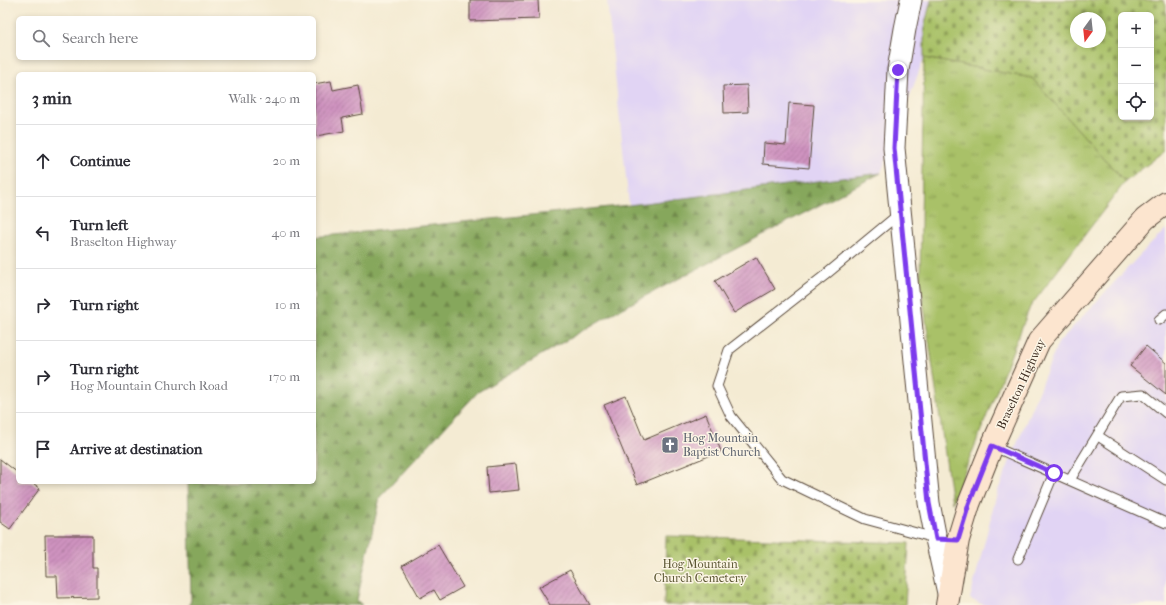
<!DOCTYPE html>
<html lang="en">
<head>
<meta charset="utf-8">
<style>
	body { margin:0; font-family:"IM FELL French Canon",serif; background:#f7f7f7; color:#2b2b33 }
	.controls { position:absolute; right:12px; top:12px; display:grid; overflow:hidden; border-radius:6px; box-shadow:0 2px 6px #0003 }
	.controls button { width:36px; height:36px; display:grid; place-items:center; padding:0; border:0; border-bottom:1px solid #e1e1e2; background:#fff; color:#2b2b33; font:20px sans-serif }
	.compass { position:absolute; left:1070px; top:12px; width:36px; height:36px; border-radius:50%; background:#fff; box-shadow:0 2px 6px #0003; rotate:195deg }
	.stop { position:absolute; width:12px; height:12px; margin:-9px; border:3px solid #7c3aed; border-radius:50%; background:#fff }
	.stop.end { background:#7c3aed; border-color:#fff; box-shadow:0 1px 4px #0008 }
	.list { margin:0; padding:0; list-style:none }
	h2 { display:flex; justify-content:space-between; align-items:center; height:52px; margin:0; padding:0 16px; font-size:17px }
	h2 small { font-size:13px; font-weight:400; color:#7c7c81 }
	.list li { display:grid; grid-template-columns:26px 1fr auto; gap:12px; align-items:center; box-sizing:border-box; height:72px; padding:0 16px; border-top:1px solid #e1e1e2 }
	.list b { display:block; font-size:15px; white-space:nowrap }
	.list p { margin:0; font-size:13px; white-space:nowrap; color:#7c7c81 }
	.list em { font-size:13px; font-style:normal; color:#7c7c81 }
	.icon { flex:none; width:22px; height:22px; fill:none; stroke:currentColor; stroke-width:2; stroke-linecap:round; stroke-linejoin:round }
	.map { position:relative; flex:none; width:1166px; height:605px; overflow:hidden }
	.search { position:absolute; background:#fff; box-shadow:0 2px 6px #0003; left:16px; top:16px; width:300px; height:44px; display:flex; align-items:center; gap:10px; box-sizing:border-box; padding:0 14px; border-radius:6px; color:#7c7c81; font-size:15px }
	.panel { position:absolute; background:#fff; box-shadow:0 2px 6px #0003; left:16px; top:72px; width:300px; height:412px; border-radius:6px }
	.map>svg:first-child { display:block }
	.built { fill:#e1d4f4 }
	.grass { fill:url(#grass-tufts); stroke:#727642 }
	.forest { fill:url(#forest-firs); stroke:#60683d }
	.cemetery { fill:url(#cemetery-stones); stroke:#727642; fill-rule:evenodd }
	.building { fill:url(#building-hatch) }
	.lines { fill:none; stroke-linecap:round; stroke-linejoin:round }
	.service-casing { stroke:#574739; stroke-width:11 }
	.tertiary-casing { stroke:#574739; stroke-width:23 }
	.secondary-casing { stroke:#574739; stroke-width:24 }
	.service { stroke:#fff; stroke-width:9 }
	.tertiary { stroke:#fff; stroke-width:21 }
	.secondary { stroke:#fce5cf; stroke-width:22 }
	.route { stroke:#7c3aed; stroke-width:5 }
	.labels { text-anchor:middle; dominant-baseline:central; stroke-width:3; stroke-linejoin:round; paint-order:stroke }
	.street-label { font-size:12px; fill:#3b2a1e; stroke:#fcf5e5 }
	.worship-label { font-size:12px; fill:#5b616d; stroke:#fcf5e5; text-anchor:start }
	.park-label { font-size:12px; fill:#5c5734; stroke:#fcf5e5 }
</style>
</head>
<body>
<div class="map">
<svg width="1166" height="605" viewBox="0 0 1166 605">
	<defs>
		<pattern id="grass-tufts" width="24" height="20" patternUnits="userSpaceOnUse"><rect width="24" height="20" fill="#a9c167"/><path d="M3 7l-1-3M5 7V3M7 7l1-3M15 17l-1-3M17 17v-4M19 17l1-3" fill="none" stroke="#8b9d54"/></pattern>
		<pattern id="forest-firs" width="22" height="20" patternUnits="userSpaceOnUse"><rect width="22" height="20" fill="#86a75c"/><path d="M5 1l3.5 6h-7zM16 11l3.5 6h-7z" fill="#6f884b"/></pattern>
		<pattern id="cemetery-stones" width="16" height="16" patternUnits="userSpaceOnUse"><rect width="16" height="16" fill="#a9c167"/><path d="M2 7V4a2 2 0 0 1 4 0v3zM10 15v-3a2 2 0 0 1 4 0v3z" fill="#8b9d54"/></pattern>
		<pattern id="building-hatch" width="6" height="6" patternUnits="userSpaceOnUse"><rect width="6" height="6" fill="#cf93c0"/><path d="M-1 1l2-2M0 6l6-6M5 7l2-2" fill="none" stroke="#a9789b"/></pattern>
	</defs>
	<rect width="100%" height="100%" fill="#fcf5e5"/>
	<filter id="ink" filterUnits="userSpaceOnUse"><feTurbulence type="fractalNoise" baseFrequency=".025" numOctaves="2"/><feDisplacementMap in="SourceGraphic" scale="8" xChannelSelector="R" yChannelSelector="G"/><feConvolveMatrix kernelMatrix="1 2 1 2 8 2 1 2 1" color-interpolation-filters="sRGB"/></filter>
	<filter id="wash" filterUnits="userSpaceOnUse"><feTurbulence type="fractalNoise" baseFrequency=".012" numOctaves="4" result="noise"/><feDisplacementMap in="SourceGraphic" scale="16" xChannelSelector="R" yChannelSelector="G"/><feGaussianBlur stdDeviation="0.9" result="paint"/><feColorMatrix in="noise" values="0 0 0 0 0 0 0 0 0 0 0 0 0 0 0 0 0 1.4 0 .05"/><feComposite in="paint" operator="in"/></filter>
	<g filter="url(#wash)">
		<rect width="100%" height="100%" fill="#f4ebd3"/>
		<g class="built">
			<polygon points="607,0 931,0 924,28 924,58 881,173 704,197 629,205"/>
			<polygon points="1166,229 1166,605 984,605 970,599 997,493 1058,343 1137,258"/>
		</g>
		<polygon class="grass" points="924,58 1032,78 1125,182 1030,307 952,503 920,278"/>
		<polygon class="forest" points="881,173 611,314 478,392 380,497 357,600 362,605 189,605 191,600 188,482 314,482 314,237 629,205"/>
		<g class="cemetery">
			<path d="M931,0H1163L1166,5V150L1125,182L1032,78L924,58V28ZM1121,15H1151V117H1121ZM1076,18H1100V42H1076Z"/>
			<polygon points="666,536 909,543 905,605 664,605"/>
		</g>
		<g id="blocks">
			<g class="building">
				<polygon points="470,0 538,0 539,19 470,21"/>
				<polygon points="331,81 333,90 358,85 363,114 342,118 344,131 316,136 314,127 314,84"/>
				<polygon points="747,85 748,112 724,113 723,86"/>
				<polygon points="789,103 814,105 809,168 763,164 764,143 786,145"/>
				<polygon points="756,257 775,289 734,313 715,281"/>
				<polygon points="1146,346 1166,363 1166,395 1130,366"/>
				<polygon points="626,396 644,440 706,414 721,451 637,485 604,405"/>
				<polygon points="0,459 18,473 18,482 31,482 40,488 10,529 0,522"/>
				<polygon points="516,464 519,490 489,493 487,467"/>
				<polygon points="45,535 93,535 93,568 97,568 97,597 58,598 57,576 46,576"/>
				<polygon points="438,545 463,587 440,600 434,590 420,598 402,566"/>
				<polygon points="570,570 590,605 550,605 539,587"/>
			</g>
		</g>
	</g>
	<g filter="url(#ink)">
		<use href="#blocks" fill-opacity="0" stroke="#574739" stroke-width="1"/>
		<g class="lines">
			<g class="service-casing">
				<g id="service">
					<polyline points="899,214 824,276 729,350 717,386 731,416 782,479 865,519 935,538"/>
					<polyline points="1159,320 1166,314"/>
					<polyline points="1098,436 1166,480"/>
					<polyline points="992,446 1166,523"/>
					<polyline points="1070,480 1121,396 1143,394 1166,413"/>
					<polyline points="1018,559 1054,473"/>
				</g>
			</g>
			<g class="tertiary-casing">
				<polyline id="tertiary" points="911,0 905,29 898,70 894,148 929,503 936,539 948,593"/>
			</g>
			<g class="secondary-casing">
				<polyline id="secondary" points="947,605 958,540 969,504 992,446 1039,341 1145,219 1166,203"/>
			</g>
			<use href="#service" class="service"/>
			<use href="#tertiary" class="tertiary"/>
			<use href="#secondary" class="secondary"/>
		</g>
	</g>
	<g class="lines" filter="url(#ink)">
		<polyline class="route" points="898,70 894,148 929,503 936,539 958,540 969,504 992,446 1054,473"/>
	</g>
	<defs>
		<g id="church-square" transform="scale(0.9)"><rect x="-9" y="-9" width="18" height="18" rx="4" fill="#6b7280" stroke="#fcf5e5"/><path d="M-1.2-6h2.4v3.5h3.3v2.4h-3.3V6h-2.4V-.1h-3.3v-2.4h3.3Z" fill="#fff"/></g>
	</defs>
	<g fill-rule="evenodd">
		<use href="#church-square" x="670" y="445"/>
	</g>
	<g class="labels">
		<g class="street-label">
			<text transform="translate(1021 384) rotate(-65)">Braselton Highway</text>
		</g>
		<g class="worship-label">
			<text x="683" y="438">Hog Mountain<tspan x="683" dy="14">Baptist Church</tspan></text>
		</g>
		<g class="park-label">
			<text x="700" y="564">Hog Mountain<tspan x="700" dy="14">Church Cemetery</tspan></text>
		</g>
	</g>
</svg>
<div class="controls">
<button>+</button>
<button>−</button>
<button><svg class="icon" aria-label="locate" viewBox="0 0 24 24"><circle cx="12" cy="12" r="6"/><path d="M12 2v4M12 18v4M2 12h4M18 12h4"/></svg></button>
</div>
<svg class="compass" viewBox="-18 -18 36 36"><path d="M0-13l5 13h-10z" fill="#e53935"/><path d="M0 13l5-13h-10z" fill="#7c7c81"/></svg>
<div class="stop" style="left:1054px;top:473px"></div>
<div class="stop end" style="left:898px;top:70px"></div>
<div class="search"><svg class="icon" aria-label="search" viewBox="0 0 24 24"><circle cx="10" cy="10" r="6"/><path d="M15 15l6 6"/></svg>Search here</div>
<section class="panel">
<h2>3 min<small>Walk · 240 m</small></h2>
<ul class="list">
<li><svg class="icon" aria-label="ahead" viewBox="0 0 24 24"><path d="M12 20V5M6 11l6-6 6 6"/></svg><div><b>Continue</b></div><em>20 m</em></li>
<li><svg class="icon" aria-label="left" viewBox="0 0 24 24"><path d="M17 20v-9H6M10 6l-5 5 5 5"/></svg><div><b>Turn left</b><p>Braselton Highway</p></div><em>40 m</em></li>
<li><svg class="icon" aria-label="right" viewBox="0 0 24 24"><path d="M7 20v-9h11M14 6l5 5-5 5"/></svg><div><b>Turn right</b></div><em>10 m</em></li>
<li><svg class="icon" aria-label="right" viewBox="0 0 24 24"><path d="M7 20v-9h11M14 6l5 5-5 5"/></svg><div><b>Turn right</b><p>Hog Mountain Church Road</p></div><em>170 m</em></li>
<li><svg class="icon" aria-label="arrive" viewBox="0 0 24 24"><path d="M6 21V4h12l-3 4 3 4H6"/></svg><div><b>Arrive at destination</b></div></li>
</ul>
</section>
</div>
</body>
</html>
